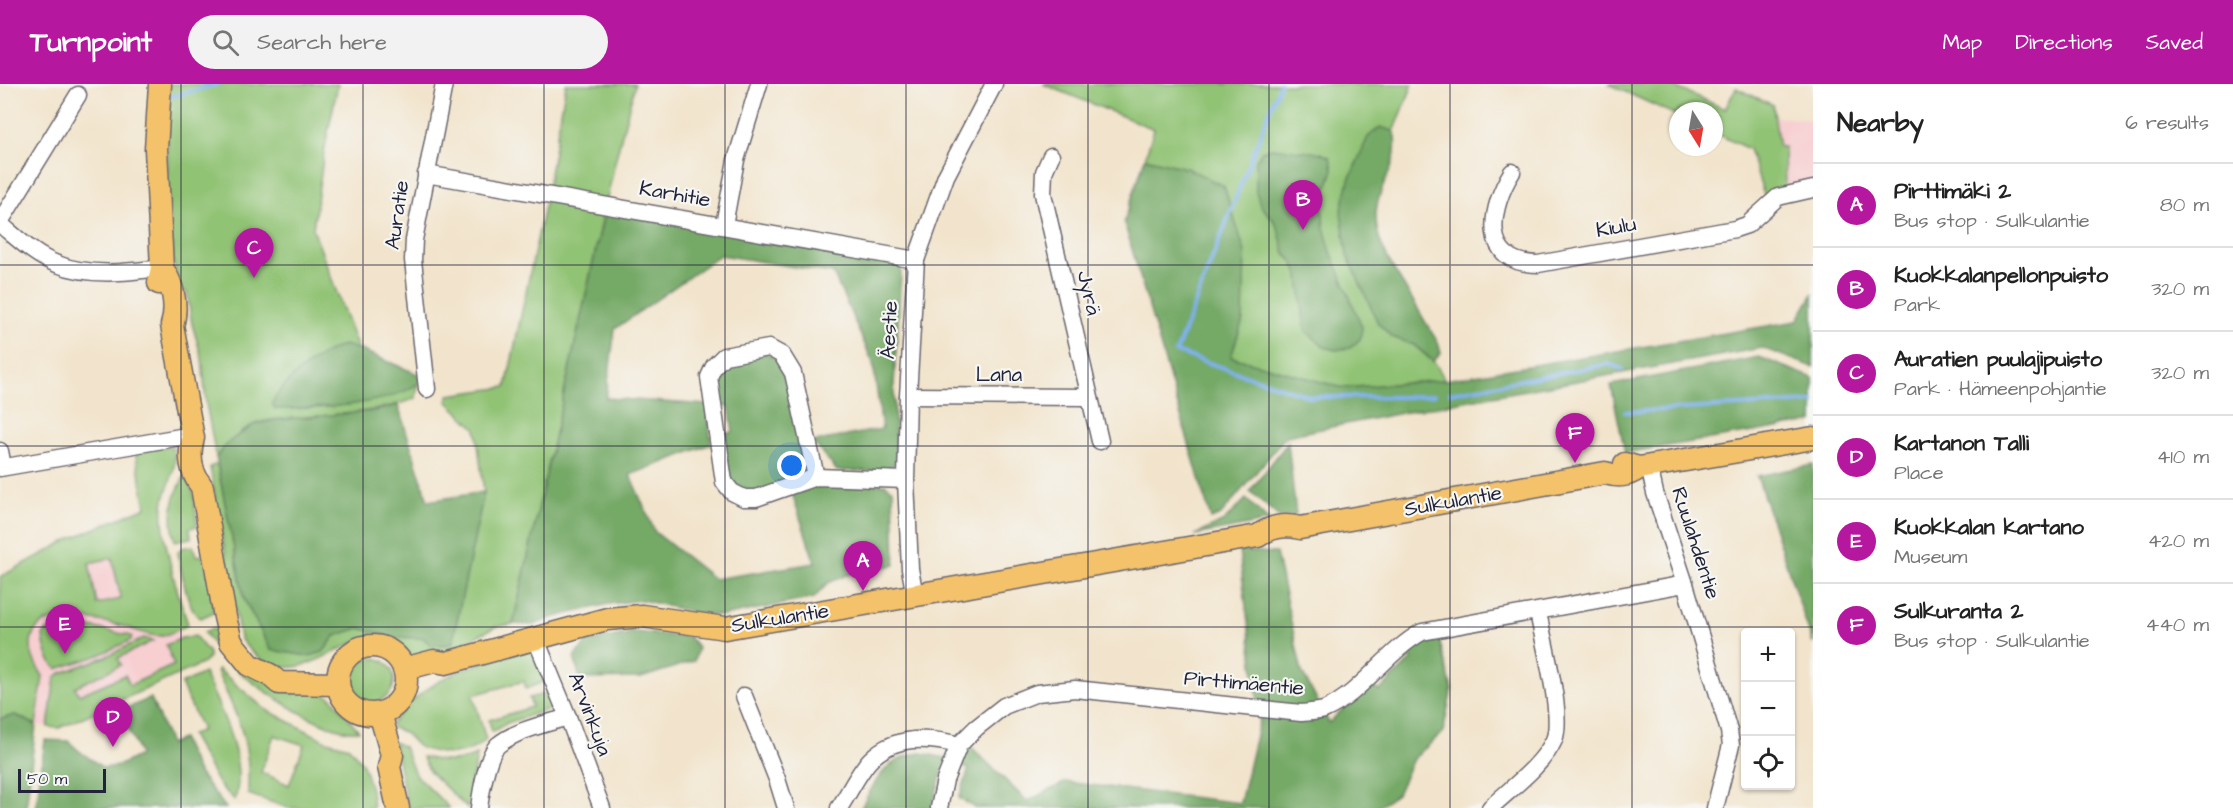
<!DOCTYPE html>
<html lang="en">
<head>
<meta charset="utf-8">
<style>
	body { margin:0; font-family:"Architects Daughter",sans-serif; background:#f2f2f2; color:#222 }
	.controls { position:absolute; right:18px; bottom:18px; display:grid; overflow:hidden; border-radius:6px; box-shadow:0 2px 4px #0004 }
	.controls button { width:54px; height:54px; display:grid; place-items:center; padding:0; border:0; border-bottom:2px solid #e0e0e0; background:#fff; color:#222; font:30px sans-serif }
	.compass { position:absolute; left:1669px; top:18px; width:54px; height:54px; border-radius:50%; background:#fff; box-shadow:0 2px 4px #0004; rotate:169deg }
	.scale { position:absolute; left:18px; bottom:15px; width:88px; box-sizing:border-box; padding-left:6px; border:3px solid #22223b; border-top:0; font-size:16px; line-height:21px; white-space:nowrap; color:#22223b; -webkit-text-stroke:4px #f6f6f2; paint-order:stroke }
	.you { position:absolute; left:792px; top:382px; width:21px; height:21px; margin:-15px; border:4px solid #fff; border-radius:50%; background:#1a73e8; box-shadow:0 0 0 9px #1a73e833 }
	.badge { display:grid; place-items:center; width:39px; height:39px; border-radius:50%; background:#b5179e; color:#fff; font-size:20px; font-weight:700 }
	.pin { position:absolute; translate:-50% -50px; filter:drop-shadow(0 2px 3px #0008) }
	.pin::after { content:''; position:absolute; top:32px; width:21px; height:18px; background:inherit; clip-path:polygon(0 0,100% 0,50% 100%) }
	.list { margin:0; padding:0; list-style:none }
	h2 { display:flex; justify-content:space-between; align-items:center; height:78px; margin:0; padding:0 24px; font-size:26px }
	h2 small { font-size:20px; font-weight:400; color:#767676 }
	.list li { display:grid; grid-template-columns:39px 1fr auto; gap:18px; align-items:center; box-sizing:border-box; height:84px; padding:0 24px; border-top:2px solid #e0e0e0 }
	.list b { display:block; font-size:22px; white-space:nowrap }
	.list p { margin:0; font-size:20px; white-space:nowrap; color:#767676 }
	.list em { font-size:20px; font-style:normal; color:#767676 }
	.icon { flex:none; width:33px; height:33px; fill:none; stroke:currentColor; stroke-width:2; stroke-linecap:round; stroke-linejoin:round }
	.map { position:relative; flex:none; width:1813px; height:724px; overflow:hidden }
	header { display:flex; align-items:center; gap:36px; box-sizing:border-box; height:84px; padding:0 30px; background:#b5179e; color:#fff }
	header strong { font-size:28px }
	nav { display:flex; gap:33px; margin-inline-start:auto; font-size:21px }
	.search { width:420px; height:54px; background:#f2f2f2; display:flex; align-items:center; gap:15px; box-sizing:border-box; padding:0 21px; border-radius:33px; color:#767676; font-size:22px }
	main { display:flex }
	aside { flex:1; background:#fff }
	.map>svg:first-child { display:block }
	.built { fill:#f7cfd1 }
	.green { fill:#91c374; stroke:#5a7258; stroke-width:1.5; fill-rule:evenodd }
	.forest { fill:#74a966; stroke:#4b6650; stroke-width:1.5 }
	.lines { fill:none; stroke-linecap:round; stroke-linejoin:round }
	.stream { stroke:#80b2ec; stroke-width:4 }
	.minor-casing { stroke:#6b666e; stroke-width:19 }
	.major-casing { stroke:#6b666e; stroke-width:25 }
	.minor { stroke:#fff; stroke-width:16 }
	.major { stroke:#f4c26a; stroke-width:22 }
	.grid { fill:none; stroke:#22223b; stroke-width:1.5; stroke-opacity:0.55 }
	.labels { text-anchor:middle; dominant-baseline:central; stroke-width:4.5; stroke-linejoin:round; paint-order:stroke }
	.street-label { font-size:21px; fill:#22223b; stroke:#f6f6f2 }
</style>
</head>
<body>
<header>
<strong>Turnpoint</strong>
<div class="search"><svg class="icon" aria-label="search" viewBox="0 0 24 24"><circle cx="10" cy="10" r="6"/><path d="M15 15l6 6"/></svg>Search here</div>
<nav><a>Map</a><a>Directions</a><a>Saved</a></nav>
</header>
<main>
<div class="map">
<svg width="1813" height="724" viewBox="0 0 1813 724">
	<rect width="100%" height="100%" fill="#f6f6f2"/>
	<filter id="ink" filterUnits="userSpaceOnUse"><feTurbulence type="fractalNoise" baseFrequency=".0167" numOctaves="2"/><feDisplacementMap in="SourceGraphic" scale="12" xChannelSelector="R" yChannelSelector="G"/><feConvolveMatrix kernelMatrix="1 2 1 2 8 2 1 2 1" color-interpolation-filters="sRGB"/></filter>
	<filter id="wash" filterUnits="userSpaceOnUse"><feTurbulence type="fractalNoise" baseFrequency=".008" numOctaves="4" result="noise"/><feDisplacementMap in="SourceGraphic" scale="24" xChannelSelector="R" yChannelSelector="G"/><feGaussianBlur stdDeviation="1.35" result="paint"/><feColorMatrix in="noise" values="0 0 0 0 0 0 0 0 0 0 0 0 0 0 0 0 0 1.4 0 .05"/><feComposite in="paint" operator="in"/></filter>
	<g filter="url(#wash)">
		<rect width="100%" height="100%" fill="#f2e4cc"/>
		<g class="built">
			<polygon points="1775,33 1813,36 1813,99 1785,104 1784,63 1779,64"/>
			<polygon points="108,438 116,439 133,445 195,583 59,644 36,641 12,630 0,493 70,455"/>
		</g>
		<g class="green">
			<path d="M169,0H338L324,68L313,145L358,265L420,291C421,299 416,305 416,314C381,328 343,330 306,333C290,335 270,334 255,340C239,347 227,361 216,373L206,319L202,274L192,240L187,208H179C165,140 167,69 169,0Z"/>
			<path d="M566,0H635L616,74L513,540L495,543L477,552L460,565L420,575L409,572L400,565L365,553C319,573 279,610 240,554L210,383L217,380L244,515L271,566L309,572L323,568L335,552L359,544L392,553L424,554L452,560L484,408L476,345L447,317L449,311L506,303L545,118Z"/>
			<polygon points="1043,0 1413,0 1364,124 1414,261 1436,280 1445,296 1343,304 1230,273 1243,235 1189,85 1145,74 1154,45"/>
			<polygon points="1608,0 1668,0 1725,25 1736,4 1773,21 1779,63 1784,63 1785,104 1764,111 1749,65 1714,49 1714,27 1678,27 1678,32"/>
			<path d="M163,362L172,363C181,383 165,402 163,422C160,450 178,512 188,540C182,545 166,552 158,552C146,551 133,545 122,542C99,536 41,523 32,553C28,567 35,580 43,592L36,641L15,631L0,635V493L70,455L146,423L135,367ZM112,474L121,515L97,520L89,479Z"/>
			<path d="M186,389L194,412L197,442L190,444L191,454L175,457C169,429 172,414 186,389Z"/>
			<path d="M193,462L196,472L202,471L211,499L214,528L201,534C187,528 181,484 178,468L182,464Z"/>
			<path d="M66,542L95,544L132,552L131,556L97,572L57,585C48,578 44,563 43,552L45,548Z"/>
			<polygon points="213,544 217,545 222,562 217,566 204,548"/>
			<polygon points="195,552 209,569 209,573 204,579 59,644 48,643 55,594 59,590 105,573 144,554 153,557 118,574 121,581 75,603 79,611 125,591 130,601 174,581 166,561 182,554"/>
			<path d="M530,566L535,569L545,594L543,598L526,605L524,597L473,611L486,656C470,670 452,673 432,667C428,666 422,665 419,663C407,653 409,648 392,644V639C431,590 473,580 530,566Z"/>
			<circle cx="372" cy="596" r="22"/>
			<path d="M233,577L319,607L332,614L359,647C326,651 252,602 228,578Z"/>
			<path d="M218,585L265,625L324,656L349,663L363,680L371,706L373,724H288L248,710C248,697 249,684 247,672C244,642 228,614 217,587ZM274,651L304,661L289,701L261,688Z"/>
			<path d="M204,589C221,626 247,675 235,716L219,701L191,651L202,646L181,600Z"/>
			<polygon points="548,609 554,612 555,623 507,639 492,648 489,636 532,623 529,614"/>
			<polygon points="394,658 404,663 415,690 449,724 408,724"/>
			<path d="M477,671L467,724L430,688L422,673C444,678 456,680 477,671Z"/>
		</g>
		<g class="forest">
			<path d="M1380,43L1394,47C1401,80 1382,94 1377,122C1371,153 1392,182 1407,207C1418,224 1427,242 1438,258L1441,269L1433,277L1414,261L1392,253L1378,239L1347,171L1341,129L1349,96L1368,53Z"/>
			<polygon points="1271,64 1321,69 1330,73 1333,85 1322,120 1324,144 1331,168 1362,243 1360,255 1350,264 1335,266 1324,263 1305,246 1299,193 1293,178 1285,170 1278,144 1272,134 1260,121 1256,107 1256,76 1262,67"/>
			<polygon points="1145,74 1189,85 1224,102 1245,168 1243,235 1231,273 1343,304 1445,296 1797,237 1813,210 1813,283 1762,264 1437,322 1286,352 1221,431 1211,435 1124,138"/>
			<polygon points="606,120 902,175 894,300 896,379 883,387 837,387 813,358 882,345 873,279 833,189 720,171 615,245 606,314 708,321 711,360 630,391 655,448 714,495 815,479 791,406 805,401 885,400 893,406 895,481 847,491 828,499 814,514 723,532 701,530 642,516 609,520 551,534 534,541 513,540"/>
			<path d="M344,261L358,265L420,291V298C391,322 313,325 275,325L272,319C285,295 318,269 344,261Z"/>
			<path d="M765,269L778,275L788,292L806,385C791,398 763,408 744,409L730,395L721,350L733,348L729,322L718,323L717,286L725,278Z"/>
			<polygon points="1759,273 1813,294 1813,338 1625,369 1611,301"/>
			<polygon points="398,321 428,417 484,408 452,560 431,562 424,554 392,553 359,544 335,552 323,568 309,572 271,566 244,515 216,373 230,357 255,340 275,336 374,327"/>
			<polygon points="1288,358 1296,431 1280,434 1250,407"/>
			<polygon points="1813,381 1813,560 1757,392"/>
			<polygon points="1246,415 1269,437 1195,451 1224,437"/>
			<polygon points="1239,467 1276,469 1302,588 1329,639 1368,598 1379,607 1412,575 1403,566 1414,559 1438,551 1452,605 1443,648 1413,675 1397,710 1377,724 975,724 959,714 969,685 954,679 966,658 1027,717 1066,698 1240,719 1260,634"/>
			<polygon points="636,548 689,553 698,564 694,577 641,594 580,595 574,573 587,558"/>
			<path d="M151,614L170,660L182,655L198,688L226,724H36L45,656L69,657C78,669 91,674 103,684L118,682L140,671L120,627Z"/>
			<polygon points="15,631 36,641 26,724 0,724 0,635"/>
			<path d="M921,669L946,674L932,724H861C876,695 886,674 921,669Z"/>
		</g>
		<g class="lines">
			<g class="stream">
				<polyline points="1280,0 1176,268 1311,313 1407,313 1434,311"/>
				<polyline points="166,14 219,0"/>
				<polyline points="1450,309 1609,280 1622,285"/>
				<polyline points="1625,328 1813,318"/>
			</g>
		</g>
	</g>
	<g filter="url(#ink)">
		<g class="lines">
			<g class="minor-casing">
				<g id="minor">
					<polyline points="1051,72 1044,88 1043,110 1100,357"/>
					<path d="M1512,88C1490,123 1479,180 1538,180L1735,145L1747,141L1778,113L1813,105"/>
					<polyline points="426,90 916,176"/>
					<polyline points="0,138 78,11"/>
					<path d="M0,140C17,154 35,172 57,180C89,193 129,188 162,184"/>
					<polyline points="724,141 736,76 759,0"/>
					<polyline points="427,305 413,176 414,156 444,0"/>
					<polyline points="908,312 1089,313"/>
					<polyline points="0,367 3,383"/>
					<polyline points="1649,382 1655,409 1685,500 1729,647 1731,661 1715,724"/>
					<polyline points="0,384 192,351"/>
					<polyline points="816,393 793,289 782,271 769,264 724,272 714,282 709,293 724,398 732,408 744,414 756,414 816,393 906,396"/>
					<polyline points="915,512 910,485 906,396 908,312 916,176 946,92 994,0"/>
					<polyline points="535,553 568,633 602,724"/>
					<polyline points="744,612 777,695 786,724"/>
					<path d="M479,724C481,709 487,671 498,661C516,646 546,640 568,633"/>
					<path d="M839,724C849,709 858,689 870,676C894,651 928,653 959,661"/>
					<path d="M939,724L945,696L959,661L976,644L1004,622L1037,609L1075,605L1301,629C1308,628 1317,628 1324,626C1361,610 1386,568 1422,548L1685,500"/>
					<path d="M1490,724C1510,705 1543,681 1554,656C1564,632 1543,557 1538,528"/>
				</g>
			</g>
			<g class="major-casing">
				<g id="major">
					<path d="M162,184C173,200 178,223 172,241L193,354C188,371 191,389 202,403L225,533L231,558L250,581L270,591L279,599L338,600"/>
					<polyline points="159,199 162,184 156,65 160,0"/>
					<polyline points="1625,380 1639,384 1813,354"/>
					<circle cx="372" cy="596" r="34"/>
					<path d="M404,585L434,577L446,579L607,535L642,532L725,544L1258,452C1271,442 1285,440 1300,444L1605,389C1619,393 1627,392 1639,384"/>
					<polyline points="380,629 392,671 389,683 398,724"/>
				</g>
			</g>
			<use href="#minor" class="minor"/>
			<use href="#major" class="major"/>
		</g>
	</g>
	<path class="grid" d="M181,0V724M363,0V724M544,0V724M725,0V724M906,0V724M1088,0V724M1269,0V724M1450,0V724M1632,0V724M0,181H1813M0,362H1813M0,543H1813"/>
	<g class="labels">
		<g class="street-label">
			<text transform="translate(675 110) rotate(10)">Karhitie</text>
			<text transform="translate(397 131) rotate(-82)">Auratie</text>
			<text transform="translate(1616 143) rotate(-10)">Kiulu</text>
			<text transform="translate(1089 209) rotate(77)">Jyrä</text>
			<text transform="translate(889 246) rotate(-87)">Äestie</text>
			<text x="999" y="290">Lana</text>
			<text transform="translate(1453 417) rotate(-10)">Sulkulantie</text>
			<text transform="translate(1696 459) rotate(72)">Ruulahdentie</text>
			<text transform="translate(780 534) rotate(-9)">Sulkulantie</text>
			<text transform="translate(1244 599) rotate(5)">Pirttimäentie</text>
			<text transform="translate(590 630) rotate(69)">Arvinkuja</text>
		</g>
	</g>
</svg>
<div class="controls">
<button>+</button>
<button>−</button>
<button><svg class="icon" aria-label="locate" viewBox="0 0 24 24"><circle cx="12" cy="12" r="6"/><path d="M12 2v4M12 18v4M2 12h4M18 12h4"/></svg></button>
</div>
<svg class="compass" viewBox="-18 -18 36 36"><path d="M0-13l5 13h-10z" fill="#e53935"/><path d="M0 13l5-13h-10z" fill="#767676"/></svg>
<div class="scale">50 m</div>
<div class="you"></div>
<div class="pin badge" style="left:863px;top:507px">A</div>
<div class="pin badge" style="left:1303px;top:146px">B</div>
<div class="pin badge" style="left:254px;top:194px">C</div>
<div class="pin badge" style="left:113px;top:663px">D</div>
<div class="pin badge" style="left:65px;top:570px">E</div>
<div class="pin badge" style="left:1575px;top:379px">F</div>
</div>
<aside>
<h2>Nearby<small>6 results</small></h2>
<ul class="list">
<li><span class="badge">A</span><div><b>Pirttimäki 2</b><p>Bus stop · Sulkulantie</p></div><em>80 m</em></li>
<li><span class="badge">B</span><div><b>Kuokkalanpellonpuisto</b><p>Park</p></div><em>320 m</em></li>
<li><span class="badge">C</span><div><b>Auratien puulajipuisto</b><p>Park · Hämeenpohjantie</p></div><em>320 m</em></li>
<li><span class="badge">D</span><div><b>Kartanon Talli</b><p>Place</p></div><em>410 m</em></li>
<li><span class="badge">E</span><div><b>Kuokkalan kartano</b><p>Museum</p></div><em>420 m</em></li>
<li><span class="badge">F</span><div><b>Sulkuranta 2</b><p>Bus stop · Sulkulantie</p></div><em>440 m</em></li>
</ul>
</aside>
</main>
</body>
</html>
